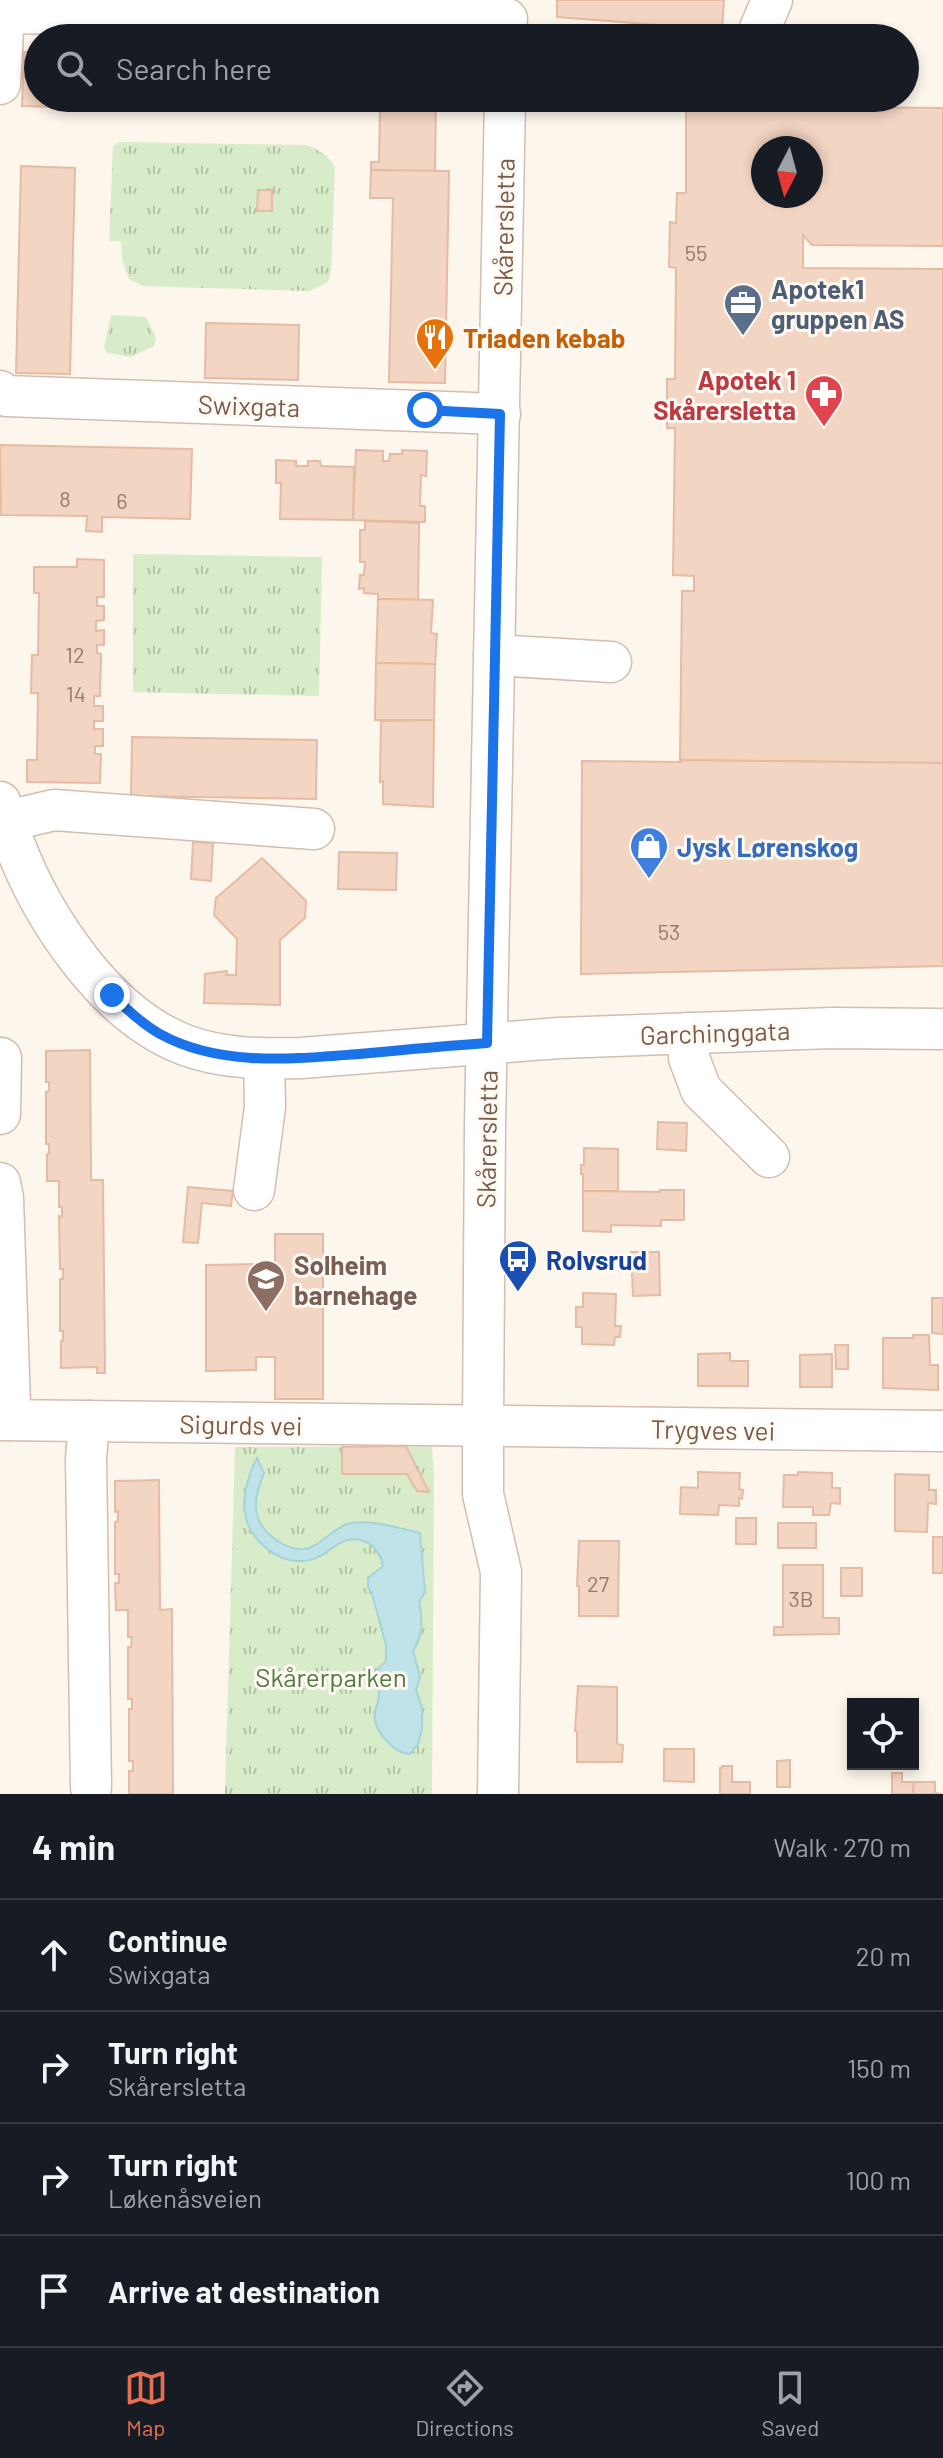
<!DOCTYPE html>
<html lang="en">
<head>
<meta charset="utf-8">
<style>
	body { margin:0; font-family:Barlow,sans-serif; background:#20242c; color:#f1f3f6 }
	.controls { position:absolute; right:24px; bottom:24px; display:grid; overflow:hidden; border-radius:0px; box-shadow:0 4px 12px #0003 }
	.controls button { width:72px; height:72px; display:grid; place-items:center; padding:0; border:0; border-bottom:2px solid #363941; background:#171b24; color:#f1f3f6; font:40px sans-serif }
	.compass { position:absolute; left:751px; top:136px; width:72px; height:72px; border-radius:50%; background:#171b24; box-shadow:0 4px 12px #0003; rotate:186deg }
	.stop { position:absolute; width:24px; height:24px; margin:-18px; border:6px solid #1a73e8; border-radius:50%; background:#fff }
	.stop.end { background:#1a73e8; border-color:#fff; box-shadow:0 2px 8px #0008 }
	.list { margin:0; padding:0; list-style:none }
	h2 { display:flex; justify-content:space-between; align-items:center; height:104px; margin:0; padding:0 32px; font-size:34px }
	h2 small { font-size:26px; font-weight:400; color:#9ea1a6 }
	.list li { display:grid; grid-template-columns:52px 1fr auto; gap:24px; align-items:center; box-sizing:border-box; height:112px; padding:0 32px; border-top:2px solid #363941 }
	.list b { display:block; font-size:30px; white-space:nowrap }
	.list p { margin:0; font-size:26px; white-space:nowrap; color:#9ea1a6 }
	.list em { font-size:26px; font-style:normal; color:#9ea1a6 }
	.icon { flex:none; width:44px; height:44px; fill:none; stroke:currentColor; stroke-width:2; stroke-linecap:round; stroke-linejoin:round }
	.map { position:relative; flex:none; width:943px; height:1794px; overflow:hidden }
	.search { position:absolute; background:#171b24; box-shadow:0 4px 12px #0003; left:24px; right:24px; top:24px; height:88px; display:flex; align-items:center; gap:20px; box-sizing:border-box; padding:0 28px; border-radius:44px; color:#9ea1a6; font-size:30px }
	.sheet { height:552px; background:#171b24 }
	nav { display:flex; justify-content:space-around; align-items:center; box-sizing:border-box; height:112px; border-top:2px solid #363941; background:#171b24; font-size:22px; color:#9ea1a6 }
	nav a { display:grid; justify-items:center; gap:4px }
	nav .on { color:#e76f51 }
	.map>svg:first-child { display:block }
	.park { fill:url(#park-tufts) }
	.water { fill:#bfe3e8; stroke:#a5d3da; stroke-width:2 }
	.building { fill:#f3d5c3; stroke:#e6bba3; stroke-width:2; fill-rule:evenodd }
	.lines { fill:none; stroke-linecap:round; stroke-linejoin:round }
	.minor-casing { stroke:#d1beb0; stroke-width:43 }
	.minor { stroke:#fff; stroke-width:40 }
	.route { stroke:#1a73e8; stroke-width:10 }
	.labels { text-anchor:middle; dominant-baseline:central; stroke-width:6; stroke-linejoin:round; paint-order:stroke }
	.number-label { font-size:22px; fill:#987a6a }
	.street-label { font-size:26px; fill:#7a5c4d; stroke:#fffaf3 }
	.service-label { font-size:26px; font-weight:bold; fill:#4e5e75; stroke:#fffaf3; text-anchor:start }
	.food-label { font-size:26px; font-weight:bold; fill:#c56008; stroke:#fffaf3; text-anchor:start }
	.health-label { font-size:26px; font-weight:bold; fill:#be3a42; stroke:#fffaf3; text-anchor:end }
	.shop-label { font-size:26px; font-weight:bold; fill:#366cbe; stroke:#fffaf3; text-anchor:start }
	.transit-label { font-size:26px; font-weight:bold; fill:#164399; stroke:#fffaf3; text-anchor:start }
	.education-label { font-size:26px; font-weight:bold; fill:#785e54; stroke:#fffaf3; text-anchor:start }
	.park-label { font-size:26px; fill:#537a41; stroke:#fffaf3 }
</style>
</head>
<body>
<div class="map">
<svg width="943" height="1794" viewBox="0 0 943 1794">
	<defs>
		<pattern id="park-tufts" width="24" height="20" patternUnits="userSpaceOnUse" patternTransform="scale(2)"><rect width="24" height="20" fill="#d8ecc9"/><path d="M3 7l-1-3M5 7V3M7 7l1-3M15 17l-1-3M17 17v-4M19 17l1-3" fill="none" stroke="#b4c2a5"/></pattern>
	</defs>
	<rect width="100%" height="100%" fill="#fdf6ec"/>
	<g class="park">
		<path d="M119,142L306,145C319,150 328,155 335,167L331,272L328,282L310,291L143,286L129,279L122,260L121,241H109L113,146Z"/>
		<polygon points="111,315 146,317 156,338 154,346 131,357 107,353 104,348"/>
		<polygon points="133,554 322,557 319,696 133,692"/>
		<polygon points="432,1446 434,1478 432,1794 225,1794 235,1447"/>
	</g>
	<path class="water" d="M257,1458L264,1473C253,1499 250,1521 275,1539C283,1545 293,1550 304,1549C321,1547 335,1525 352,1523C374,1520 398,1528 420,1533L425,1592L419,1602C423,1621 423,1635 413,1651L420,1677L416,1690L422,1708V1729L418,1744L410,1754C396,1754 377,1734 375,1720C373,1711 379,1703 379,1695C379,1686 377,1678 378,1669L386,1661V1645L372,1594L368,1587V1578L383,1566C380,1549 366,1536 347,1540C332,1544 324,1560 302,1561C277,1563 248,1538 245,1513C242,1496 249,1473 257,1458Z"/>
	<g class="building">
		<polygon points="557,0 724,0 722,30 714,29 713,38 658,38 659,25 557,17"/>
		<polygon points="24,52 38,52 38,98 204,98 204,111 22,106"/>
		<polygon points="291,98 436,98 435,171 371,170 371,162 379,162 380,107 291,105"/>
		<path d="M783,98H791V107H834V99H843V107L943,108V246L812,245L803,235V268L943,269V763L680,760L682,591H694V576L673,575L675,428H667V379H675L676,268L669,267L670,222L676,223L677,193H686V105L782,107ZM763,148H811V196H763Z"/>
		<polygon points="21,166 75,168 70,374 16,373"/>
		<polygon points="371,170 449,171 445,383 389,382 393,198 370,198"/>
		<polygon points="258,190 272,190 272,211 257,211"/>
		<polygon points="206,323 299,325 298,380 205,378"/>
		<polygon points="0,445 192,449 190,519 102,517 102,532 86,531 87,516 1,515"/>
		<polygon points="356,450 383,451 383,461 389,461 390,454 402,454 402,450 427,451 426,476 421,475 420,506 425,506 425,522 353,520"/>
		<polygon points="276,460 296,461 296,466 308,466 308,461 320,461 321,466 354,467 353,520 280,519 281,483 276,483"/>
		<polygon points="365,521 419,523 418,600 378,599 378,594 364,593 364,588 359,589 360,575 364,575 365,562 360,562 360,530 365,530"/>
		<polygon points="77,559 104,560 104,597 97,597 97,606 104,606 104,620 96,621 96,631 104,630 104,645 97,645 97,653 101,654 100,696 94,696 94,706 103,706 103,721 94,721 94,729 103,729 103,746 95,746 95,754 101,754 100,783 27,782 27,760 37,760 38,693 31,693 32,655 38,655 39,593 34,593 34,567 77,567"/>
		<polygon points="378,599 433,600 431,633 437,634 435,664 376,663"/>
		<polygon points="376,663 435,664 434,720 375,720"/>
		<polygon points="434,720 433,807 383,804 383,781 380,782 381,721"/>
		<polygon points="132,737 317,740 316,799 131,796"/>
		<polygon points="680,760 943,763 943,966 581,974 582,761 681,762"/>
		<polygon points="193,842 213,843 211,881 191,879"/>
		<polygon points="339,852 397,853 396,890 338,889"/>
		<polygon points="262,858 306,901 305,918 280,940 280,1005 204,1003 205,974 227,971 226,975 236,975 237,939 214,915 216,898"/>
		<polygon points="90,1050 91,1180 103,1180 105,1373 97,1373 97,1367 61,1368 61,1341 63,1341 63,1331 60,1331 60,1279 63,1279 63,1269 60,1269 59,1216 62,1217 62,1207 59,1207 59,1181 47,1181 47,1154 49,1154 49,1144 46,1144 46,1092 49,1091 49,1082 46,1082 46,1051"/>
		<polygon points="658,1122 687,1123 686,1151 657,1149"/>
		<polygon points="584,1148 618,1149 618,1191 583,1191 583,1174 581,1174 581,1165 584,1165"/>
		<polygon points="188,1187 233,1191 231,1206 202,1203 198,1243 183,1242"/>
		<polygon points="660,1190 684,1190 684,1220 661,1220 661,1226 611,1225 611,1232 583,1231 583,1191 660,1192"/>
		<polygon points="275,1234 323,1234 323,1399 275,1399 275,1357 256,1357 256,1370 206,1371 206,1265 256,1264 256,1276 275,1276"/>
		<polygon points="631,1252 659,1252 660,1295 633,1296"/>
		<polygon points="583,1293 616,1294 615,1326 621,1326 620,1337 615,1337 614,1345 582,1344 582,1327 576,1327 576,1307 583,1307"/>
		<polygon points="932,1298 943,1298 943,1334 932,1333"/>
		<polygon points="913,1335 929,1335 930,1365 938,1365 938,1390 883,1388 883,1338 914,1338"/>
		<polygon points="835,1345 848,1345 848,1369 836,1369"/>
		<polygon points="730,1353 730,1361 748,1361 748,1386 698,1386 698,1354"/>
		<polygon points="832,1354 832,1387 800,1387 800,1355"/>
		<polygon points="406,1446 429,1492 417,1491 407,1474 342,1474 342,1447"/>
		<polygon points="698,1472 740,1473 739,1489 743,1490 742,1499 739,1498 739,1506 719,1505 718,1515 680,1514 681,1487 698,1488"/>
		<polygon points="798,1472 832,1473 832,1488 840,1488 840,1504 831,1503 829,1515 813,1515 813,1507 783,1507 784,1475 798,1475"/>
		<polygon points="895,1474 929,1475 929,1490 936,1490 936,1504 928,1503 927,1532 895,1531"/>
		<polygon points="159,1480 160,1610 172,1609 173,1794 129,1794 129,1771 133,1771 133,1761 129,1761 129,1709 132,1709 132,1699 128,1699 128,1647 131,1647 132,1637 128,1637 128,1610 116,1610 115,1583 119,1583 119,1574 115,1574 115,1522 118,1521 118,1511 115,1512 115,1481"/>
		<rect x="736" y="1518" width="20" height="26"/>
		<rect x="778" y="1523" width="38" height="25"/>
		<rect x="933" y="1537" width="10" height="36"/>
		<polygon points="579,1541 619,1541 618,1616 579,1616 579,1586 577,1586"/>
		<polygon points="783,1565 823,1565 823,1618 839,1618 839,1634 774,1635 774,1627 783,1627"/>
		<rect x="841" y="1568" width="21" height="28"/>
		<polygon points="578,1686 617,1687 617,1744 623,1745 622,1762 577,1762 577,1732 575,1731"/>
		<polygon points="664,1749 694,1749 694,1782 664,1781"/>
		<polygon points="790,1760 790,1787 777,1787 777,1761"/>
		<polygon points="722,1766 732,1766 732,1782 750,1782 750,1794 720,1794 720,1768 722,1768"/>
		<polygon points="892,1773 902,1773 902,1782 914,1782 913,1794 892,1794"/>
		<polygon points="914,1782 935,1782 935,1793 942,1794 913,1794"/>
	</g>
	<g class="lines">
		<g class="minor-casing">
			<g id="minor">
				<polyline points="0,13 507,19"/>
				<polyline points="756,38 772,0"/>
				<polyline points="0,84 4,14"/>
				<polyline points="0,391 6,396 500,414"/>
				<polyline points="494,655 611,662"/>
				<path d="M0,802C5,816 9,830 14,843C43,919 106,1015 185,1045C222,1059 263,1059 301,1058L559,1038L832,1028L943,1029"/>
				<polyline points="7,821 54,810 314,829"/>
				<polyline points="688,1033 689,1058 701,1090 769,1157"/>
				<polyline points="0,1114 1,1058"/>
				<polyline points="0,1183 3,1198 10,1405 8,1420"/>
				<polyline points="254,1190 265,1107 264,1059"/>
				<polyline points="0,1420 943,1431"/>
				<polyline points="89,1421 86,1459 91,1787"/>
				<polyline points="498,1794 501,1572 483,1494 483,1426 485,1124 505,98"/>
			</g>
		</g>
		<use href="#minor" class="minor"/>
	</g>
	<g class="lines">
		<path class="route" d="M112,995C127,1009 142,1024 160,1034C220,1067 293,1059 359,1054C401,1050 444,1046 487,1043L500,414L425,410"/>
	</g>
	<defs>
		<g id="office-pin" transform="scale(2)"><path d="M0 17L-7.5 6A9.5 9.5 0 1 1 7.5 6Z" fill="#5c6f8a" stroke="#fffaf3"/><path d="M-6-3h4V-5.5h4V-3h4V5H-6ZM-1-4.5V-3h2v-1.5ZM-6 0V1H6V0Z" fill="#fff"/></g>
		<g id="restaurant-pin" transform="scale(2)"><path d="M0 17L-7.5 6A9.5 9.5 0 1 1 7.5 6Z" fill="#e8710a" stroke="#fffaf3"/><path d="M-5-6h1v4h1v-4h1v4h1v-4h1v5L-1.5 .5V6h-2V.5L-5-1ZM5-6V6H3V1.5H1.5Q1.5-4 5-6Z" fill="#fff"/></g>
		<g id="pharmacy-pin" transform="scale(2)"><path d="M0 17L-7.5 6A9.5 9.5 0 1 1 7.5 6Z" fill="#e0444e" stroke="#fffaf3"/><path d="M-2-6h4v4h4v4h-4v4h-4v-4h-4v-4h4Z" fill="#fff"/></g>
		<g id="shop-pin" transform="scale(2)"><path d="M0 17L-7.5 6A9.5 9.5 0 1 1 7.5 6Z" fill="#3f7fe0" stroke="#fffaf3"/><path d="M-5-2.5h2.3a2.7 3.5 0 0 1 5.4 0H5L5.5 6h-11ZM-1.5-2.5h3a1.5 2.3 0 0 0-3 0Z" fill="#fff"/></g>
		<g id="bus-pin" transform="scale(2)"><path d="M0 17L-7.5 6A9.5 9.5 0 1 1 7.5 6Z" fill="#1a4fb4" stroke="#fffaf3"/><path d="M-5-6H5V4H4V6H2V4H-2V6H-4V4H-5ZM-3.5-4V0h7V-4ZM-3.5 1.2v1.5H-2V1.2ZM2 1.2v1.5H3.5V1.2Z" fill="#fff"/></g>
		<g id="school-pin" transform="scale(2)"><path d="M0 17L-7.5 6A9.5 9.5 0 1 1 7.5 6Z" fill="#8d6e63" stroke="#fffaf3"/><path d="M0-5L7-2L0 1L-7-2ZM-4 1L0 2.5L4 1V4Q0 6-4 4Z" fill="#fff"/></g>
	</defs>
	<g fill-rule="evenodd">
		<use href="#office-pin" x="743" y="303"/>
		<use href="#restaurant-pin" x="435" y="337"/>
		<use href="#pharmacy-pin" x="824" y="394"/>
		<use href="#shop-pin" x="649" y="846"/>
		<use href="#bus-pin" x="518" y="1259"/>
		<use href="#school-pin" x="266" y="1279"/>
	</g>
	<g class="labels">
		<g class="number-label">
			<text x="696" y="252">55</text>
			<text x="65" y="498">8</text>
			<text x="122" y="500">6</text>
			<text x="75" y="654">12</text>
			<text x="76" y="693">14</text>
			<text x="669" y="931">53</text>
			<text x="598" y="1583">27</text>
			<text x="801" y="1598">3B</text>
		</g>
		<g class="street-label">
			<text transform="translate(503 227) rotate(-89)">Skårersletta</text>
			<text transform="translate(249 405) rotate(2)">Swixgata</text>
			<text transform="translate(715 1032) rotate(-2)">Garchinggata</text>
			<text transform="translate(486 1139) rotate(-89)">Skårersletta</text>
			<text transform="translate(241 1424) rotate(1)">Sigurds vei</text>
			<text transform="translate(713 1429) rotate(1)">Trygves vei</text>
		</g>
		<g class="service-label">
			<text x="771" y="288">Apotek1<tspan x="771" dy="30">gruppen AS</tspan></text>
		</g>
		<g class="food-label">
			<text x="463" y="337">Triaden kebab</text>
		</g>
		<g class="health-label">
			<text x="796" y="379">Apotek 1<tspan x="796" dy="30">Skårersletta</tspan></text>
		</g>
		<g class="shop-label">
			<text x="677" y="846">Jysk Lørenskog</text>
		</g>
		<g class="transit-label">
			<text x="546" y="1259">Rolvsrud</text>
		</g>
		<g class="education-label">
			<text x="294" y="1264">Solheim<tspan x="294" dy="30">barnehage</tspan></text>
		</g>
		<g class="park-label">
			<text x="331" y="1676">Skårerparken</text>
		</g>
	</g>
</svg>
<div class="controls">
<button><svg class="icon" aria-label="locate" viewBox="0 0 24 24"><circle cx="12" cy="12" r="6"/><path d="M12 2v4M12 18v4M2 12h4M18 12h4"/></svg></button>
</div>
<svg class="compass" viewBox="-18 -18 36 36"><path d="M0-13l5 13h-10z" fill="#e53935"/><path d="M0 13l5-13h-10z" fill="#9ea1a6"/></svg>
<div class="stop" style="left:425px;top:410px"></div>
<div class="stop end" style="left:112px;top:995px"></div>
<div class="search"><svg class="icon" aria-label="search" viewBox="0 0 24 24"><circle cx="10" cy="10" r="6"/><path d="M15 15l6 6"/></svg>Search here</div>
</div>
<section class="sheet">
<h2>4 min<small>Walk · 270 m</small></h2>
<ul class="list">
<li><svg class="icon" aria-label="ahead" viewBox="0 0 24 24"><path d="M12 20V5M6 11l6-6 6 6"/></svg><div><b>Continue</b><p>Swixgata</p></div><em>20 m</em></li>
<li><svg class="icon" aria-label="right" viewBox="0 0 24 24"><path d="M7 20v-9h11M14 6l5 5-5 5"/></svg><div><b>Turn right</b><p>Skårersletta</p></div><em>150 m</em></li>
<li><svg class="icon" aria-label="right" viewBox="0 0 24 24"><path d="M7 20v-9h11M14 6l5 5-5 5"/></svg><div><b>Turn right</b><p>Løkenåsveien</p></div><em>100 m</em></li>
<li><svg class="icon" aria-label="arrive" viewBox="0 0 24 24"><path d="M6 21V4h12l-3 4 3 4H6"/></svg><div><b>Arrive at destination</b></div></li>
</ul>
</section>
<nav>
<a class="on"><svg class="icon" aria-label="map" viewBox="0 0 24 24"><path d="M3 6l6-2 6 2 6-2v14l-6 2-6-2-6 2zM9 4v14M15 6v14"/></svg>Map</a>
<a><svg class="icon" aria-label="directions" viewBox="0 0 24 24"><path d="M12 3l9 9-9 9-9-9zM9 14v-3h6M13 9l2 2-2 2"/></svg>Directions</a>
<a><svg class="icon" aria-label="saved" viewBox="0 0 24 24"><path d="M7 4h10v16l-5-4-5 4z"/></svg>Saved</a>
</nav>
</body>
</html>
